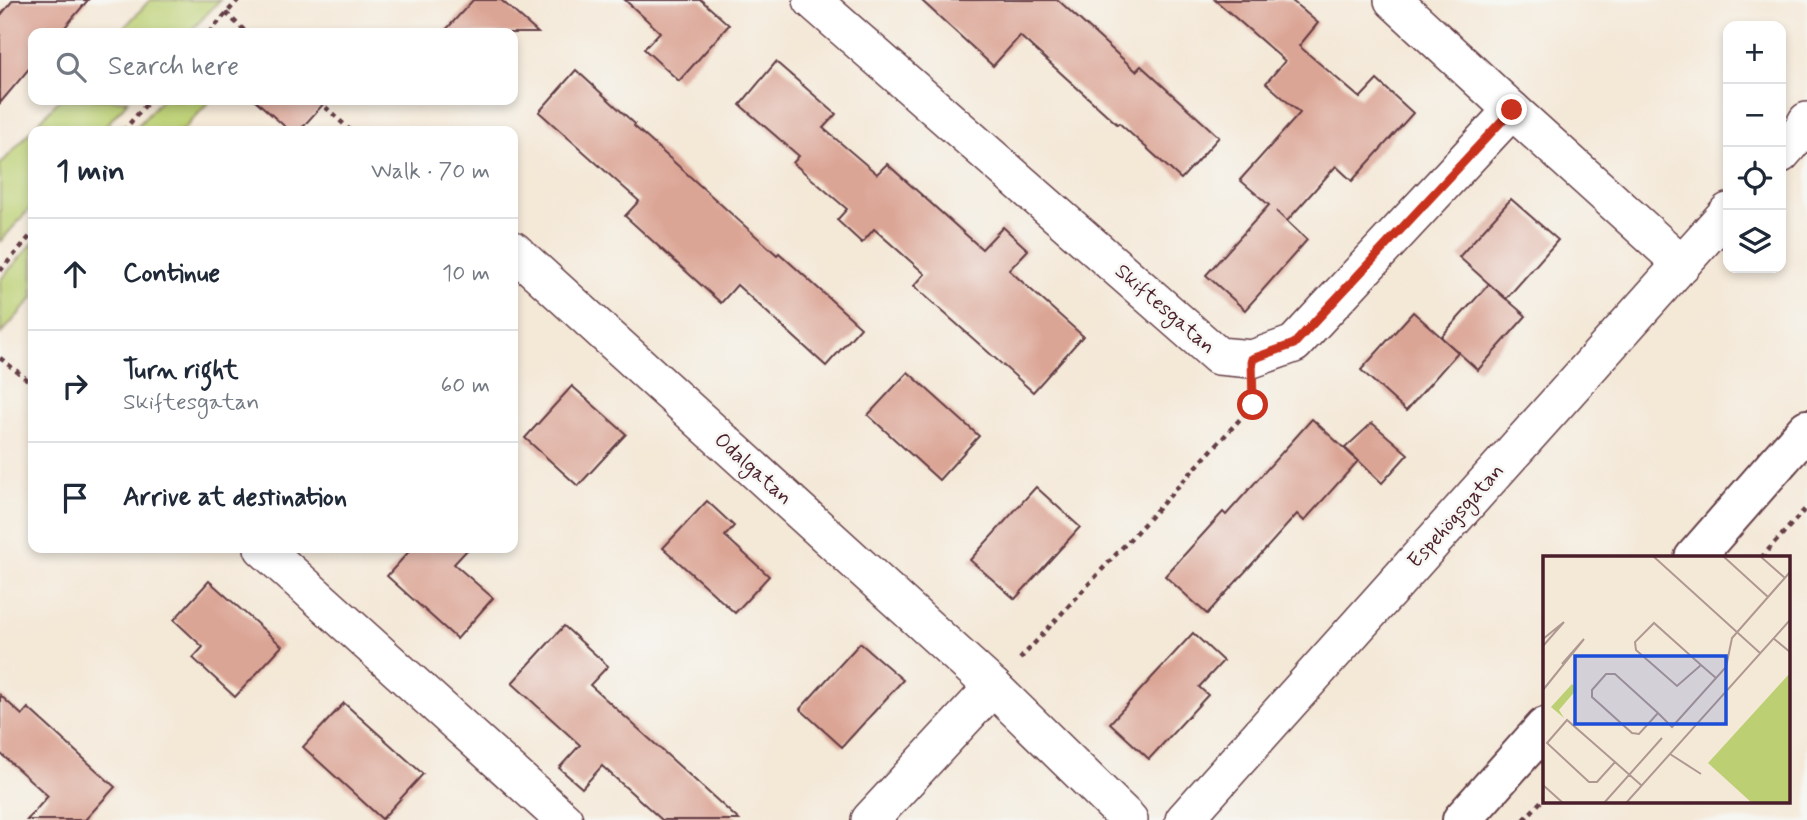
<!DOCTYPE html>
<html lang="en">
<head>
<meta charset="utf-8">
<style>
	body { margin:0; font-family:Mynerve,sans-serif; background:#f2f2f3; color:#1f2937 }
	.controls { position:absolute; right:21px; top:21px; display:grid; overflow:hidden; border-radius:14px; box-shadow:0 4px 10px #0003 }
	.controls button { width:63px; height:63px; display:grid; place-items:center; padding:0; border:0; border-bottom:2px solid #e0e1e3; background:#fff; color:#1f2937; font:35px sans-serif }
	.stop { position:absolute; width:21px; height:21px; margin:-16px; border:5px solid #c8321e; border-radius:50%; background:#fff }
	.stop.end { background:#c8321e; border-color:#fff; box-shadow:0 2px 7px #0008 }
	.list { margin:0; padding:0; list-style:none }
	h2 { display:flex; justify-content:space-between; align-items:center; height:91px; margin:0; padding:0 28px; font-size:30px }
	h2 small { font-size:23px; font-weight:400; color:#747a83 }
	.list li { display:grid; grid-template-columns:46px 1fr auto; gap:21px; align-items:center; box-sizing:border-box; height:112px; padding:0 28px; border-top:2px solid #e0e1e3 }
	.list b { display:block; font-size:26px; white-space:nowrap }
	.list p { margin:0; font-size:23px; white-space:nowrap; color:#747a83 }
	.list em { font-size:23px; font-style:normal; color:#747a83 }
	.icon { flex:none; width:38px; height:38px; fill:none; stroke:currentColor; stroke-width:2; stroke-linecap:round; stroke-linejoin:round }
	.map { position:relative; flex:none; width:1807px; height:820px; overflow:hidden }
	.search { position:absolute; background:#fff; box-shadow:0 4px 10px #0003; left:28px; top:28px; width:490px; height:77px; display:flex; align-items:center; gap:18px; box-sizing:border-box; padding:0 24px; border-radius:14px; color:#747a83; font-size:26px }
	.panel { position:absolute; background:#fff; box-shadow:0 4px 10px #0003; left:28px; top:126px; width:490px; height:427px; border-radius:14px }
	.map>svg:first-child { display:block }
	.green { fill:#bcd073; stroke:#83784f; stroke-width:2 }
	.building { fill:#dba595 }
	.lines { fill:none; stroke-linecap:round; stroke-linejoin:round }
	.minor-casing { stroke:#643d45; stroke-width:40 }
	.tertiary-casing { stroke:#643d45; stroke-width:42 }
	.path { stroke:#643d45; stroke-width:4.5; stroke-dasharray:5 5; stroke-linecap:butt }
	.minor { stroke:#fff; stroke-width:37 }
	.tertiary { stroke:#fff; stroke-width:38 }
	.route { stroke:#c8321e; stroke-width:9 }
	.labels { text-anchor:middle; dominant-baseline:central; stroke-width:5; stroke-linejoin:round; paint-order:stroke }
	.street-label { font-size:21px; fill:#4a1f2b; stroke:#f6f6f2 }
	.inset-road { fill:none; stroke:#b09892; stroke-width:2 }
	.view { fill:#1d4ed8; fill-opacity:0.15; stroke:#1d4ed8; stroke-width:3.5 }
	.inset-edge { fill:none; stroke:#4a1f2b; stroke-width:3.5 }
</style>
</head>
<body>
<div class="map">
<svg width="1807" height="820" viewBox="0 0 1807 820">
	<rect width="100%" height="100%" fill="#f6f6f2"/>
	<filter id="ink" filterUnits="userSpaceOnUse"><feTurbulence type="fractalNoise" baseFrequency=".0143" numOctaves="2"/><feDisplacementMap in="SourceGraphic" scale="14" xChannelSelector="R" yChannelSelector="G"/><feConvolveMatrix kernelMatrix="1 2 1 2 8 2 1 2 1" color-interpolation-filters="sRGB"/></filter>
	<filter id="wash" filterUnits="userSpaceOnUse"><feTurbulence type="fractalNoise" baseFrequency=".00686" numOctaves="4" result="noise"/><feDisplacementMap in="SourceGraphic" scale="28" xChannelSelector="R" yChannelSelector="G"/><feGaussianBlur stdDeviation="1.57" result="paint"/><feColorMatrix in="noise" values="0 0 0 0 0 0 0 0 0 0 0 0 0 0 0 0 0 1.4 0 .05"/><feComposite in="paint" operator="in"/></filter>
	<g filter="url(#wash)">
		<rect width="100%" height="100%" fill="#f4e8d7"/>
		<g class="green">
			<polygon points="150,0 220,0 189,33 119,33"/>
			<polygon points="59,100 129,100 101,131 33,131 33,205 0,242 0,165"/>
			<polygon points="161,100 211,100 182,131 133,131"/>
			<polygon points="33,243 33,298 1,334 0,280"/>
		</g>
		<g id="blocks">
			<g class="building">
				<polygon points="13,0 88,0 60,33 33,33 33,64 0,103 0,16"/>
				<polygon points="473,0 501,0 538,33 443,33"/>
				<polygon points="625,0 701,0 729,25 679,81 644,49 660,32"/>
				<polygon points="921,0 1058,0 1136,71 1141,66 1219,137 1181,179 1119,123 1117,124 1020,36 993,66"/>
				<polygon points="1215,0 1291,0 1318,23 1299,46 1360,98 1377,80 1413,113 1352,181 1336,166 1287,221 1276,211 1307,240 1245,310 1206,275 1269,205 1240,180 1300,113 1266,83 1285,61"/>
				<polygon points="776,62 836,114 823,128 877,174 887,164 982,249 1003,227 1028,250 1009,270 1083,336 1033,392 914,286 925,274 874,229 862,243 837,220 847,209 793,163 799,156 740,105"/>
				<polygon points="576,70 635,124 634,126 777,255 779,253 861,327 826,366 737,285 721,303 625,216 639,201 539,112"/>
				<polygon points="255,100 327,100 299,131 290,131"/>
				<polygon points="1511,199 1558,240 1506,299 1459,257"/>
				<polygon points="1489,284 1526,316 1478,370 1441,337"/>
				<polygon points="1413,312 1458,352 1406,411 1361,370"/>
				<polygon points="908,372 979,436 939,480 868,415"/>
				<polygon points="572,386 626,434 578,486 525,438"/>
				<polygon points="1312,419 1358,461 1304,521 1297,514 1207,614 1165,576 1223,512 1226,515"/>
				<polygon points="1372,423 1408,454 1382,483 1345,448"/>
				<polygon points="1036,487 1080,527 1015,599 970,560"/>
				<polygon points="707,501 734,526 725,536 769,576 735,613 663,548"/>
				<polygon points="412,548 469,548 454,564 493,598 457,639 387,576"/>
				<polygon points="209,581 282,646 235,697 193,658 203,647 174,620"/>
				<polygon points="564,626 608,666 590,685 739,820 662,820 602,766 582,788 559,768 580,745 512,683"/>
				<polygon points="1193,633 1223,661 1199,687 1208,695 1149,759 1110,723"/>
				<polygon points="860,643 903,680 842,747 800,709"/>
				<polygon points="0,695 22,715 28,708 115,787 85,820 27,820 48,796 0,753"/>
				<polygon points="344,703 423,774 382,819 303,747"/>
			</g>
		</g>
	</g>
	<g filter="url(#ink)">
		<use href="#blocks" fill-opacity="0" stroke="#643d45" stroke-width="2"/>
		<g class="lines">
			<g class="minor-casing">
				<g id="minor">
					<polyline points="812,0 1218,356 1252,359 1294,344 1512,110"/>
					<polyline points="1393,0 1512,110 1682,264"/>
					<polyline points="1781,154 1802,130 1807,121"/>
					<polyline points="513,250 993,687 1129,820"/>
					<polyline points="263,548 564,820"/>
					<polyline points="870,820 993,687"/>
					<polyline points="1184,820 1728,212"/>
				</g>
			</g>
			<g class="tertiary-casing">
				<g id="tertiary">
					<polyline points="1694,558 1807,429"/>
					<polyline points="1462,820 1545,727"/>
				</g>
			</g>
			<g class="path">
				<polyline points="226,13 247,33"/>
				<polyline points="209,33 238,0"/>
				<polyline points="318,100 351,131"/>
				<polyline points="123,131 150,100"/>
				<polyline points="0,271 33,233"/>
				<polyline points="0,358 33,384"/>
				<polyline points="1761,558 1807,507"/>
				<polyline points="1020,659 1253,405 1253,398"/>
				<polyline points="1524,820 1545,797"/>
			</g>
			<use href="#minor" class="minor"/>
			<use href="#tertiary" class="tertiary"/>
		</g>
	</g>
	<g class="lines" filter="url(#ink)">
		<polyline class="route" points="1253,405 1252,359 1294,344 1512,110"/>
	</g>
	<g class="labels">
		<g class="street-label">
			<text transform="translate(1165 309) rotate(41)">Skiftesgatan</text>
			<text transform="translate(753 469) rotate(42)">Odalgatan</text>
			<text transform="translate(1456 516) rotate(-48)">Espehögsgatan</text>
		</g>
	</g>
	<g transform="translate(1543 556)">
		<rect width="247" height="247" fill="#f4e8d7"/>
		<path d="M247,117V247H209L165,207ZM29,128L34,133L16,154L21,162L8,151Z" fill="#bcd073"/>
		<path class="inset-road" d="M110,0L217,97M180,0L225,41M217,0L242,22M230,82L247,96M0,83L21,66L0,90M158,109L111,67L92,86L93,94L134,130L158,109L173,122M0,134L41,83L19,108M115,157L72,118H63L49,134V141L89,177L96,178L115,157L129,171L183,111L189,82L247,16M127,198L158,218M72,206L24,164L4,187L46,226H54L72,206L98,229M0,229L20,247M61,247L119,182M83,247L247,64"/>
		<path class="view" d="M32,100H183V168H32Z"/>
		<rect width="247" height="247" class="inset-edge"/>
	</g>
</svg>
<div class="controls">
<button>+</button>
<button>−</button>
<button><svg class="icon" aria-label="locate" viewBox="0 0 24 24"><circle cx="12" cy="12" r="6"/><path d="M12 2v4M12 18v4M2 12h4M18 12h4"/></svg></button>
<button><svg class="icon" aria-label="layers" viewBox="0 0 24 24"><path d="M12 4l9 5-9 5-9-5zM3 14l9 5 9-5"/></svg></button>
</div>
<div class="stop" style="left:1253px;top:405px"></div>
<div class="stop end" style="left:1512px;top:110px"></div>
<div class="search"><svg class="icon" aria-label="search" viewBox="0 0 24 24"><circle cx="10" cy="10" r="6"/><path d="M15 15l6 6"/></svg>Search here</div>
<section class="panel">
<h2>1 min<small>Walk · 70 m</small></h2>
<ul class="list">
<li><svg class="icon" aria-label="ahead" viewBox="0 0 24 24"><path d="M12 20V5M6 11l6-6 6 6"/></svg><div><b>Continue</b></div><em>10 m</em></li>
<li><svg class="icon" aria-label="right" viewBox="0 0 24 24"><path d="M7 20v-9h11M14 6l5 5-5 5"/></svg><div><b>Turn right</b><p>Skiftesgatan</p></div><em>60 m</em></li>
<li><svg class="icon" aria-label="arrive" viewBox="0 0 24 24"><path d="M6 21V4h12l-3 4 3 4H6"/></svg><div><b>Arrive at destination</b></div></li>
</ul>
</section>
</div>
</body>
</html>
